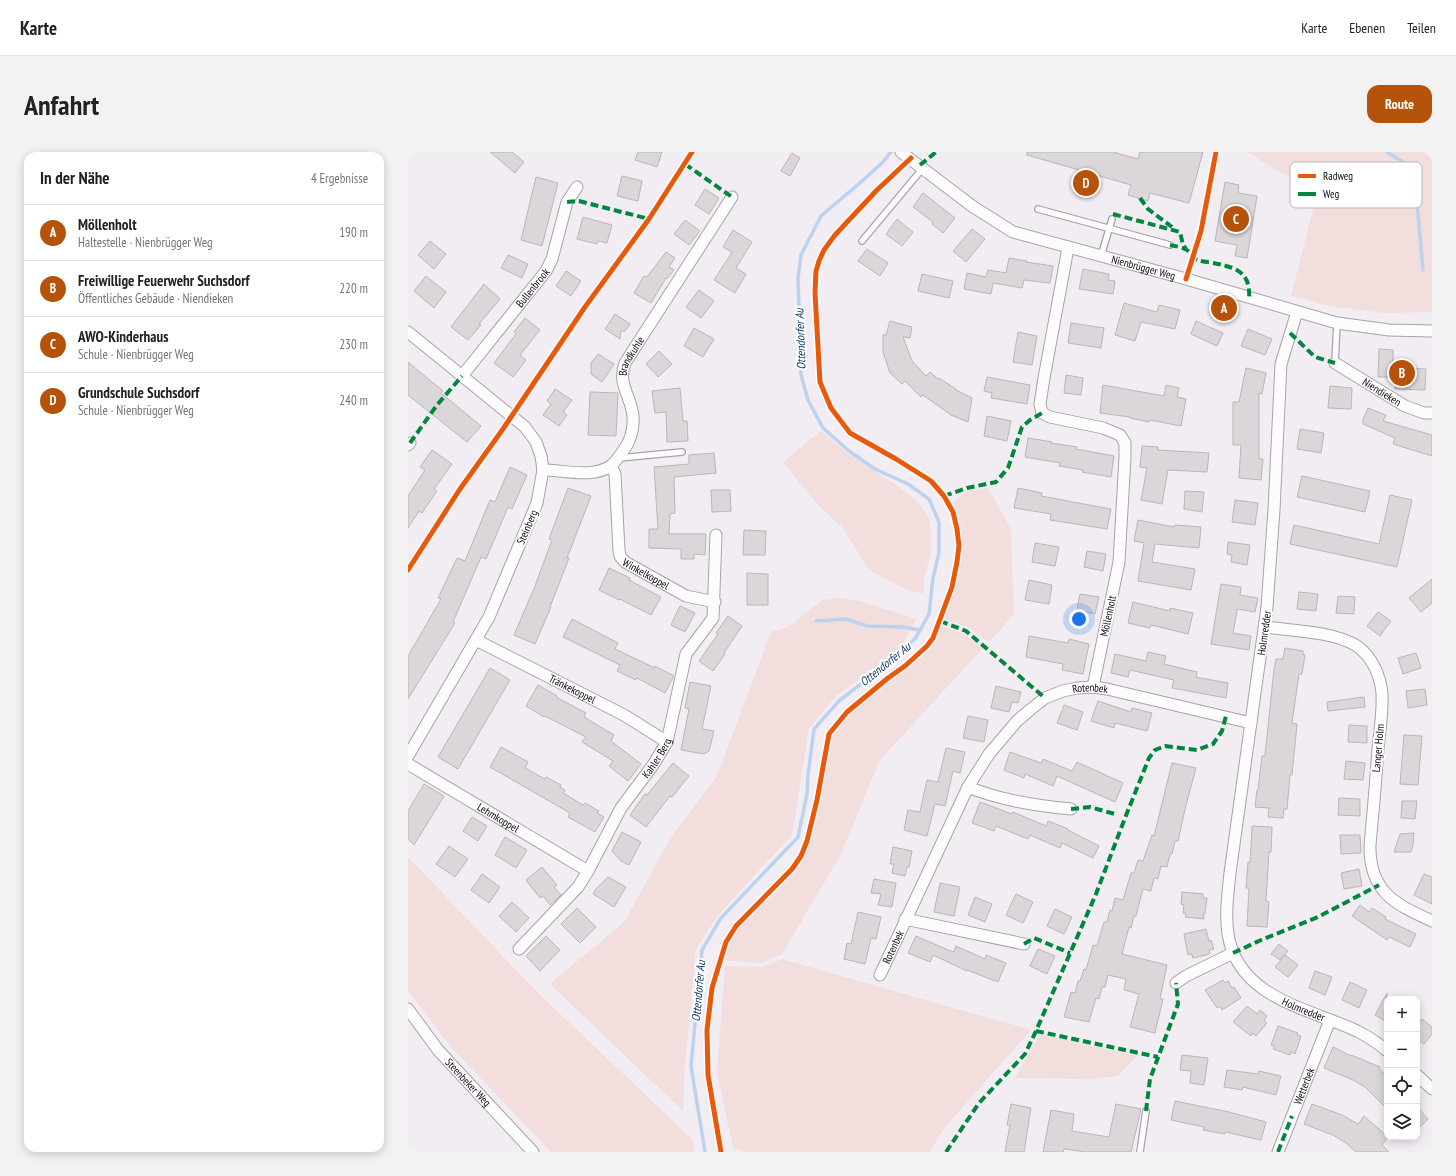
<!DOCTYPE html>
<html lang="de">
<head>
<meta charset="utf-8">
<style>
	body { margin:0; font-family:"PT Sans Narrow",sans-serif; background:#f2f2f2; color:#222 }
	.controls { position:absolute; right:12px; bottom:12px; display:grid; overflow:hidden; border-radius:8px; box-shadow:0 2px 10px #0003 }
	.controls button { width:36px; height:36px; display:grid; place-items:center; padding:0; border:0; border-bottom:1px solid #e0e0e0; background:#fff; color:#222; font:20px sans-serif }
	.you { position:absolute; left:671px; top:467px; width:14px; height:14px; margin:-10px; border:3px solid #fff; border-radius:50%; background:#1a73e8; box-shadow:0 0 0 6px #1a73e833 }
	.badge { display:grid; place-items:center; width:26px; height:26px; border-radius:50%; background:#b45309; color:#fff; font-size:13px; font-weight:700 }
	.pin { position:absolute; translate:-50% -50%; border:2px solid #fff; box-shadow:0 1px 4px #0006 }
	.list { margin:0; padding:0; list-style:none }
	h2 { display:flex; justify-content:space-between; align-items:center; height:52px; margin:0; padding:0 16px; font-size:17px }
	h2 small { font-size:13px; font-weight:400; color:#767676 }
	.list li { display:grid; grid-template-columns:26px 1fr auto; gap:12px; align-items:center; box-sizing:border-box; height:56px; padding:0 16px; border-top:1px solid #e0e0e0 }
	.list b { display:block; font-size:15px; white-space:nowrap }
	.list p { margin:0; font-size:13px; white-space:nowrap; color:#767676 }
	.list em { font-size:13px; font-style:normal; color:#767676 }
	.icon { flex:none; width:22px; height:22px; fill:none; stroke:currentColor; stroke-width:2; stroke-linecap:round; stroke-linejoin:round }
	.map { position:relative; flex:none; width:1024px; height:1000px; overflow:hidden; border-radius:12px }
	header { display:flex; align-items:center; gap:24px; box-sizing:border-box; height:56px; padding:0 20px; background:#fff; border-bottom:1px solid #e0e0e0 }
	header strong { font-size:19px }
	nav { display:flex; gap:22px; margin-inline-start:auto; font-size:14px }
	.intro { display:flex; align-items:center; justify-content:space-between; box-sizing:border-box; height:96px; padding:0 24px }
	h1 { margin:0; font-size:28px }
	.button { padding:10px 18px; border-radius:12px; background:#b45309; color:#fff; font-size:14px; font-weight:700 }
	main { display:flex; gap:24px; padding:0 24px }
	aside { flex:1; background:#fff; border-radius:12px; box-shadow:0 2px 10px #0003 }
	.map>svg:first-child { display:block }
	.green { fill:#f3dede }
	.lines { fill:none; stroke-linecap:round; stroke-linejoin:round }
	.stream { stroke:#bdd2ee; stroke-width:3.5 }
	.building { fill:#dbd6da; stroke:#bbb5b9 }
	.service-casing { stroke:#a8a3a8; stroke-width:8 }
	.minor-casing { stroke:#a8a3a8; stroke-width:13 }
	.service { stroke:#fdfcfd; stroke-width:5.5 }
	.minor { stroke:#fdfcfd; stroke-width:11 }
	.quiet { stroke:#00873e; stroke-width:4; stroke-dasharray:8 4; stroke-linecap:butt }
	.cycleway-casing { stroke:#fff; stroke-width:8 }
	.cycleway { stroke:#e8590c; stroke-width:5 }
	.labels { text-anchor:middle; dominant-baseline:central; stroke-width:4; stroke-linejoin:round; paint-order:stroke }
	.street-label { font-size:11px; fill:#0f0c10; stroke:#fff }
	.water-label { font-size:12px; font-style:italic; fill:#0d3d6b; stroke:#fff }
	.key { fill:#fff; stroke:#b7b6b7; stroke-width:1 }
	.key-label { font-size:11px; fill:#0f0c10 }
</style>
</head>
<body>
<header>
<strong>Karte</strong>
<nav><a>Karte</a><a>Ebenen</a><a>Teilen</a></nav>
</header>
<div class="intro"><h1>Anfahrt</h1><a class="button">Route</a></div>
<main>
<aside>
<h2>In der Nähe<small>4 Ergebnisse</small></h2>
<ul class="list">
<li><span class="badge">A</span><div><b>Möllenholt</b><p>Haltestelle · Nienbrügger Weg</p></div><em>190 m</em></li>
<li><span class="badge">B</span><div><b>Freiwillige Feuerwehr Suchsdorf</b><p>Öffentliches Gebäude · Niendieken</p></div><em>220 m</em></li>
<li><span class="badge">C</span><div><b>AWO-Kinderhaus</b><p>Schule · Nienbrügger Weg</p></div><em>230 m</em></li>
<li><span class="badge">D</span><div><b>Grundschule Suchsdorf</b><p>Schule · Nienbrügger Weg</p></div><em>240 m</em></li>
</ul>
</aside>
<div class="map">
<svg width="1024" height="1000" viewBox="0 0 1024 1000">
	<rect width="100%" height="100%" fill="#f2ecf3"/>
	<g class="green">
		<polygon points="839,0 1024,0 1024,160 976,161 922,154 883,144 909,42"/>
		<polygon points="413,279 441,302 491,335 510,350 521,366 523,380 523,400 516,427 516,442 497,437 461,418 435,376 409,352 375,310"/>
		<path d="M580,336L603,377L606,462L581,490L560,475L536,467C543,449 550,430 552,411C555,392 549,368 545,350L560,338Z"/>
		<polygon points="431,446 452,449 508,467 487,507 471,513 428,544 401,577 384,683 312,761 288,797 277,914 275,959 142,832 217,769 263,685 309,624 363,480 380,475 415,448"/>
		<polygon points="534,474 556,482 575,496 472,608 432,704 374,802 353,811 312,808 328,774 384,717 399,689 409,648 421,582 439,560 519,495"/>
		<polygon points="0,705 128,839 285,988 286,1000 143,1000 43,895 0,838"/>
		<polygon points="374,807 623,878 538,974 521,1000 337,1000 325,995 309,920 317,814 355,815"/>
		<polygon points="632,882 729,904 709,924 684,927 607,926"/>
	</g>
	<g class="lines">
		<g class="stream">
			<polyline points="979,0 1006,17 1015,118"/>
			<polyline points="408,469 438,467 459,474 495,475 512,478"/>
			<polyline points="297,1000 283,914 294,798 313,766 390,685 399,642 400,623 406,577 432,548 470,519 507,487 521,462 525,426 531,401 531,370 521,347 500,332 467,317 441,299 415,276 400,248 393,223 390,126 393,103 413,64 453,30 475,10 483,0"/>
		</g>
	</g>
	<g class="building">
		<polygon points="82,0 104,0 116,10 107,21"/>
		<polygon points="230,0 254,0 249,15 227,8"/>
		<polygon points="619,0 705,0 730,7 732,0 795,0 781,51 742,41 740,49 720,43 723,33 619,3"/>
		<polygon points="384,1 392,6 382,24 373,19"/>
		<polygon points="214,24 234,29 230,49 209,44"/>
		<polygon points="128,25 150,31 134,94 113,88"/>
		<polygon points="817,30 831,33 830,41 849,44 839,106 827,104 829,93 807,89"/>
		<polygon points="297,37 311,46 301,62 287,53"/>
		<polygon points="515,41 547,66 535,81 524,72 525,70 505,55"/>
		<polygon points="175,65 204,73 199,91 190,89 189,92 169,87"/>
		<polygon points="489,67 505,80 494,94 478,82"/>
		<polygon points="277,68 292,79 281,93 266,82"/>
		<polygon points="564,77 577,87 558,110 545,99"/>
		<polygon points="325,78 344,90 328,116 338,122 327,141 306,128 324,100 315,95"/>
		<polygon points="22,89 38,102 26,117 10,103"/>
		<polygon points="459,97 480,111 472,124 450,109"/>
		<polygon points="258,100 267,106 261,115 266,118 259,127 258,126 243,151 226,141 236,124 239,125"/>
		<polygon points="100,103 120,112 114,126 93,116"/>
		<polygon points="601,106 619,109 618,110 645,114 642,131 616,128 614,136 585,131 583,142 556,137 559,121 578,125 580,118 598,121"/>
		<polygon points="675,117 701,122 700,128 707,129 705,142 671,137"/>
		<polygon points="158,119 173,129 163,144 148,134"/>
		<polygon points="514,122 545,129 541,146 510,139"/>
		<polygon points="18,124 38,140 26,156 6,139"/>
		<polygon points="76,132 92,147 71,172 73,173 60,188 43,175"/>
		<polygon points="291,138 306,149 293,166 278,155"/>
		<polygon points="716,151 749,160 751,153 772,158 767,177 733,170 727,189 707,183"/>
		<polygon points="207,162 222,172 217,179 213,179 212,187 197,177"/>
		<polygon points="117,166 132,178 112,203 118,208 105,225 86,211 108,182 106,180"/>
		<polygon points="482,169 504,175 502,186 495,185 504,209 518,224 522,220 530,227 531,226 548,237 548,238 564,246 560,270 543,263 515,243 513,245 497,229 494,232 482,221 475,200 475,183 478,183"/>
		<polygon points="788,169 815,181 809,194 783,182"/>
		<polygon points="663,171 696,176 693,196 660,191"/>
		<polygon points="286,176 306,187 295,205 276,194"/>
		<polygon points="840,177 864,187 857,203 833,194"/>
		<polygon points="610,180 629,184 624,213 605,210"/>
		<polygon points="971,197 985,198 985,225 970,225"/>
		<polygon points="251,199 264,212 250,225 238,212"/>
		<polygon points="190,202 206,212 194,230 183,222 183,211"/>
		<polygon points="0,210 35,239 33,241 73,274 59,290 0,243"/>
		<polygon points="838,216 858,221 854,242 851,241 851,307 855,307 853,328 831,326 833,293 825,293 825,250 831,250"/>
		<polygon points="988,216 1018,217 1017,238 987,237"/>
		<polygon points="658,223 675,226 673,243 656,241"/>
		<polygon points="579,225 622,233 619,252 583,246 584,241 576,239"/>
		<polygon points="695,233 756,244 758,233 771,236 769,245 778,247 773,274 742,268 741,270 722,266 722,265 692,261"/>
		<polygon points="922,234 944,236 943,257 920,256"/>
		<polygon points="272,236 275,269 279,269 280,289 259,290 258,260 247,261 244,239"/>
		<polygon points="147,237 164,248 155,260 159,263 151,274 135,263 143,252 139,249"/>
		<polygon points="182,240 210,241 208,284 180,283"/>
		<polygon points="960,256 978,263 975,269 1024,283 1024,304 985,292 987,286 955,272 955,268"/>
		<polygon points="579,264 603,269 599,289 576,284"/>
		<polygon points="892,277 916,281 913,301 889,297"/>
		<polygon points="620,286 644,290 643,291 669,295 668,297 706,304 703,325 674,320 675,318 651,314 652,311 617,305"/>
		<polygon points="734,294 750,295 750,298 801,301 799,320 760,318 754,352 733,348 739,316 732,315"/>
		<polygon points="24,298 44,312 26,337 29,339 14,361 11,359 0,376 0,344 17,318 12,315"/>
		<polygon points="306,301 308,321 266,325 267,361 262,362 261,382 298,382 297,403 286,402 286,407 273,407 273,397 241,396 241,377 250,377 246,315 281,312 281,303"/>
		<polygon points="102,315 119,323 104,357 100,355 78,407 73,405 45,470 47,471 0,547 0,504 33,447 30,446 49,406 57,409 82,348 87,350"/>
		<polygon points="894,324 962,339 957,360 889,345"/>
		<polygon points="160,336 183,344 159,406 161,406 142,455 143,455 127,492 106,483 127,434 144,388 141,387"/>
		<polygon points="610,336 634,341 633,344 703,357 699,377 642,368 643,362 606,356"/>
		<polygon points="303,338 322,338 323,359 304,360"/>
		<polygon points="777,339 796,340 794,360 776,357"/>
		<polygon points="982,343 1004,348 989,415 882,392 886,373 971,392"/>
		<polygon points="827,348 850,351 847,373 824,370"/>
		<polygon points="730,368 766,375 767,373 793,375 791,396 747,392 744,410 787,417 783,438 730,429 736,391 726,389"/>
		<polygon points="336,378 358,379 357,403 335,403"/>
		<polygon points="820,390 842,393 839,413 823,410 824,403 819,402"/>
		<polygon points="627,391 651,395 647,414 624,410"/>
		<polygon points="679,399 698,402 695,419 676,415"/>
		<polygon points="201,416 222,426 221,428 253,445 243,463 212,447 211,448 191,438"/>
		<polygon points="339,421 360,422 360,453 339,453"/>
		<polygon points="1024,427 1024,451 1013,460 1001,446"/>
		<polygon points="621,428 644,433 641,452 617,448"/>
		<polygon points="813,432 833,435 832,443 850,446 847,460 829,457 829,459 825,481 843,484 841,498 803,492"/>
		<polygon points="891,440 910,442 908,459 889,457"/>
		<polygon points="672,442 691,445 687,462 669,458"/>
		<polygon points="930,444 947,445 946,462 928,461"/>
		<polygon points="725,450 762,459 762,456 785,461 780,482 743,473 742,476 720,471"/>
		<polygon points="272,454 287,461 277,480 263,473"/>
		<polygon points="970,460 983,469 972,484 959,474"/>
		<polygon points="320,464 334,474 316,501 317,502 305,519 291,509 310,482 308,481"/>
		<polygon points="164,467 210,491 207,497 247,516 247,514 266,524 257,541 229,526 228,528 209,519 212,513 155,485"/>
		<polygon points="621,484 660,491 661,487 681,492 675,522 654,518 655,512 618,505"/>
		<polygon points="877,496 895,499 895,503 897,503 894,522 891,522 884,571 889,572 884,623 882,623 879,657 876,657 875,666 860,665 861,656 847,655 849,638 850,638 854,604 857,604 866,517 868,507 875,507"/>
		<polygon points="740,500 758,504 756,512 789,520 788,525 820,531 818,546 764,536 766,528 722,518 720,525 703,521 707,502 738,509"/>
		<polygon points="1008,501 1013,516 995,522 990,506"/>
		<polygon points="82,516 102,528 50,617 30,605"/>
		<polygon points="282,530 303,534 294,577 306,579 301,599 296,602 273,598 281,557 277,556"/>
		<polygon points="130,533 149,544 148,545 178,561 176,565 206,583 203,589 233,612 220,629 201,614 205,609 174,590 178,585 137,564 136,565 118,554"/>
		<polygon points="588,534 613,540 610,551 604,550 601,560 583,556"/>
		<polygon points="1017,537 1019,553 1000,556 998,539"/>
		<polygon points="956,545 957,555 920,559 919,550"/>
		<polygon points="690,549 723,560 724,556 744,561 739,579 707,571 706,576 683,569"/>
		<polygon points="656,553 675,560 669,578 649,571"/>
		<polygon points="560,564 580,568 576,590 555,586"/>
		<polygon points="941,573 959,574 959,591 940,590"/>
		<polygon points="996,583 1014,584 1010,633 992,632"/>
		<polygon points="93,595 120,610 117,616 137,627 138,625 153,633 152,635 157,638 155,641 175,653 177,651 191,659 189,661 196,665 187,680 160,665 162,661 82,615"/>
		<polygon points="538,596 557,600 552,621 545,619 537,654 527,652 519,684 496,678 500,658 512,660 519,628 530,630"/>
		<polygon points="602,600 633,611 635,607 664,619 669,610 715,631 707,650 649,624 645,634 617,622 616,626 596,618"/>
		<polygon points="938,609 957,611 955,628 936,627"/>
		<polygon points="265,611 281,624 264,645 262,644 238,675 222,663 237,642 239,643"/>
		<polygon points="764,611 788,616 778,653 770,689 767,689 764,702 762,702 759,715 753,714 750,727 746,726 743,739 735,737 728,764 726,764 723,776 721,775 714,802 759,813 752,847 755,847 747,881 722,875 731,842 716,838 718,827 700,823 697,835 694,835 691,847 688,846 681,870 656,865 663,840 667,841 670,829 672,829 676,817 678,818 685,793 689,794 696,770 699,770 702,758 704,759 707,746 715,748 723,721 726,721 730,708 735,709 744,683 746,684"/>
		<polygon points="16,632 36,644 6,693 0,687 0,659"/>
		<polygon points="931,646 952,647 952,664 930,663"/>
		<polygon points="994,649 1009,649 1007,667 993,666"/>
		<polygon points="572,650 604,662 605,660 638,674 640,669 660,677 660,678 691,694 685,706 654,691 652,696 622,683 620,687 588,674 586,679 564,671"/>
		<polygon points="64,665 79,674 70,689 55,679"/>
		<polygon points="844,674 864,675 863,700 861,700 858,749 861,750 859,775 839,774 841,736 838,736 840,710 842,711"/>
		<polygon points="214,680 233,690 221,713 213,709 204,699"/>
		<polygon points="1006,681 1005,689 1006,689 1003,700 986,700 992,682"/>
		<polygon points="932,683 952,683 953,701 933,702"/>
		<polygon points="97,685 119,698 108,716 87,703"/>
		<polygon points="41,694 60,707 47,725 28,712"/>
		<polygon points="485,695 504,699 501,715 499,715 497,724 484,721 486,712 482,712"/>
		<polygon points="134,715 149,733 146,735 153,743 142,753 135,744 132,746 118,728"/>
		<polygon points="951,717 954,734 936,737 933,721"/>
		<polygon points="74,722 92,735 81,751 63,738"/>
		<polygon points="1016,722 1024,725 1024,752 1006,743"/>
		<polygon points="200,725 218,735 206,755 185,742 188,737"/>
		<polygon points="466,727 488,731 484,755 470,753 473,742 463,741"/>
		<polygon points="532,731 552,735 546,764 526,760"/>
		<polygon points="774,740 795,742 795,746 799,746 797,762 795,762 796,767 777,765 778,761 775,761 776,753 773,752"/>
		<polygon points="608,742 625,750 615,771 598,763"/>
		<polygon points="567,745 584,752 577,770 560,763"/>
		<polygon points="104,750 121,766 108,780 91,764"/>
		<polygon points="952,753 961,760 964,756 978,765 977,767 1008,782 1002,795 981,785 979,788 944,764"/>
		<polygon points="169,756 188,775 172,791 153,772"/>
		<polygon points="647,757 664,765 656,782 639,774"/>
		<polygon points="450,760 473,765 468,787 463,786 457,812 436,807 439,791 443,792"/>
		<polygon points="798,777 801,789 803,788 806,797 801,798 802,802 785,806 784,802 780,803 776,782"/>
		<polygon points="138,784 152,798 132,819 118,804"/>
		<polygon points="508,784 540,798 546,800 548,794 577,807 578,803 598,811 590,830 559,818 559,819 525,803 522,810 500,801"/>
		<polygon points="871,792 880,799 872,808 863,802"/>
		<polygon points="630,797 647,804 639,822 622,814"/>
		<polygon points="877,803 890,813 880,825 867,815"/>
		<polygon points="907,819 924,825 917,843 901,836"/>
		<polygon points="815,828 817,831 820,829 824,836 826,835 833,846 814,858 812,854 809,856 797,838"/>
		<polygon points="942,830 959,838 951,856 934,848"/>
		<polygon points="979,841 979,870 967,863"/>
		<polygon points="839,854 849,862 852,858 859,864 856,869 859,871 848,884 844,881 843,884 825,870"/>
		<polygon points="1014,867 1024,875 1024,882 1016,892 1009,887 1009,873"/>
		<polygon points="870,874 890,881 889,883 893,884 887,902 883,900 882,903 865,897 866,894 863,893"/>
		<polygon points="925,895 943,904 943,903 972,915 971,917 979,924 979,957 957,935 945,928 916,916"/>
		<polygon points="774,903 800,906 796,933 782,931 783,919 772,918"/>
		<polygon points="819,918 850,922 851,919 873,924 868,943 835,935 834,938 816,935"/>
		<polygon points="767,949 821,960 858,970 853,988 817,980 817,982 795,978 796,975 763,968"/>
		<polygon points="603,952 623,956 616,1000 597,1000 602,973 599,973"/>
		<polygon points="708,952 733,957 723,1000 678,1000 656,997 655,1000 635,1000 643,958 666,962 664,979 701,985"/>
		<polygon points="904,952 934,963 950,972 956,964 980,985 974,993 981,1000 948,1000 938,991 925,983 896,972"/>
		<polygon points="1009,955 1020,967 1009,978"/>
	</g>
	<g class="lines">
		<g class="service-casing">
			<g id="service">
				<polyline points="630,57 762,93"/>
				<polyline points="454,89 515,16"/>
				<polyline points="693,104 704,67"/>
				<polyline points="927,211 929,171"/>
				<polyline points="211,306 274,300"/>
				<polyline points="732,1000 738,959"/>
			</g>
		</g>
		<g class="minor-casing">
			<g id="minor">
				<path id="s1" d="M493,0L564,54L605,80L778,127L929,171L981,178L1024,179"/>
				<polyline points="660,96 636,226 632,252 634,261 642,265 695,276 712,283 717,291 717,305 711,410 685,535"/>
				<path id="s2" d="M889,160L873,212L866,358L859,455L822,721C820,741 817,762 820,782C830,846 900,856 949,879C959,884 970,891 979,899"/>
				<polyline points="0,180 117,275 128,290 133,304 135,318 129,351 81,465 0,604"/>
				<path id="s3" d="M927,211L997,254L1016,261H1024"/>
				<path id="s4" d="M54,224L138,119L144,107L159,50L169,35"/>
				<polyline points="0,293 2,291"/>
				<path id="s5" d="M203,314L207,322L211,398L212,404L217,410L278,444L307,450"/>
				<path id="s6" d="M135,318C156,318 186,327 204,313C209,308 213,302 217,296C224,286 227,270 224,258C220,240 210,230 217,211L324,45"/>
				<path d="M857,475C885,479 925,479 949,494C964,505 972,523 974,541C975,559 972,578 970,596C968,629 965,661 962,693C961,740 987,752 1024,769"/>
				<path id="s7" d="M68,488L216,563L259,590"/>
				<path id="s8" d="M0,612L180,719"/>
				<path d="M560,635C592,648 628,654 663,657"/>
				<polyline points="497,767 616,792"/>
				<path id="s9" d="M111,797L170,735L180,719L213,656L245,613L259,590L278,502L305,466L308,383"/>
				<path id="s10" d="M472,823L560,635L581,602L609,569L623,557L637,546L655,539L669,536L685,535L699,537L843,571"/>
				<polyline points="768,831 778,824 825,801"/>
				<path id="s11" d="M0,857L30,898L125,1000"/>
				<polyline points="1009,923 1024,937"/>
				<path id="s12" d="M870,1000L922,868"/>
			</g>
		</g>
		<use href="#service" class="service"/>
		<use href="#minor" class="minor"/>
		<g class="quiet">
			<polyline points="277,12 324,45"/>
			<polyline points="512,13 528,0"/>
			<polyline points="732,46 740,57 764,75"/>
			<polyline points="159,50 171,49 241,67"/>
			<polyline points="705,62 772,80 775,93 778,97"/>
			<path d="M762,93C767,94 773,95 777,97C782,99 784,105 789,108C792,109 797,110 801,110C824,115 843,117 841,146"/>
			<polyline points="882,181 907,205 927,211"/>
			<polyline points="2,291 29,253 54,224"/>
			<polyline points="536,344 559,336 588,330 600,316 614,275 622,268 634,261"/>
			<polyline points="532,469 558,479 637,546"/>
			<polyline points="663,657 682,655 707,662"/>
			<polyline points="616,792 626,786 662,801"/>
			<polyline points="825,801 853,788 910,765 971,733"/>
			<polyline points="628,879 750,905"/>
			<polyline points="738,959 742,927 770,852 768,831"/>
			<polyline points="538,1000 571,951 617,902 628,879 688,742 717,666 741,606 747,598 757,594 789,598 805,592 814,579 818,564"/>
			<polyline points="870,1000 884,964"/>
		</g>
		<g class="cycleway-casing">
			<g id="cycleway">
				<polyline points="778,127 793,79 808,0"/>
				<polyline points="0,418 52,337 95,277 177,155 241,67 284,0"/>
				<polyline points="313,1000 300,923 299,878 304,836 318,790 328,774 384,717 393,704 399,689 409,648 421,582 439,560 480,526 497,514 519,494 525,486 544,435 549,410 551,394 549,377 545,360 536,344 523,329 488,307 442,281 423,256 412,230 407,141 408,119 411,109 416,98 427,83 469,38 503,6"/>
			</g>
		</g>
		<use href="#cycleway" class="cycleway"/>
	</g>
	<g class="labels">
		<g class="street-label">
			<text stroke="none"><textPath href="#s1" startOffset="273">Nienbrügger Weg</textPath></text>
			<text stroke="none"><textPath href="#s4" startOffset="113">Bullenbrook</textPath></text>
			<text stroke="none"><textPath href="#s6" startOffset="189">Brandkuhle</textPath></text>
			<text stroke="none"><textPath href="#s3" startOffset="55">Niendieken</textPath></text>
			<text transform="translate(119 375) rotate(-67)">Steinberg</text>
			<text stroke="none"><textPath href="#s5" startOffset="123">Winkelkoppel</textPath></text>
			<text transform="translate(700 464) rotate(-78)">Möllenholt</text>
			<text transform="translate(856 481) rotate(-82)">Holmredder</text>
			<text stroke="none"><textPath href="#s7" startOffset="108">Tränkekoppel</textPath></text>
			<text stroke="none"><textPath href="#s10" startOffset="373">Rotenbek</textPath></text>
			<text transform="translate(970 596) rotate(-85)">Langer Holm</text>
			<text stroke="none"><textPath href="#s9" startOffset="237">Kahler Berg</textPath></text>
			<text stroke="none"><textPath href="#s8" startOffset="105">Lehmkoppel</textPath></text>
			<text stroke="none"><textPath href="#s10" startOffset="31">Rotenbek</textPath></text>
			<text stroke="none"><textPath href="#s2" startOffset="740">Holmredder</textPath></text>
			<text stroke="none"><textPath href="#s11" startOffset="95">Steenbeker Weg</textPath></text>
			<text stroke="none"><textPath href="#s12" startOffset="71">Wetterbek</textPath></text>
		</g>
		<g class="water-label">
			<text transform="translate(392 187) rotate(-92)">Ottendorfer Au</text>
			<text transform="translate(477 512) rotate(-39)">Ottendorfer Au</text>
			<text transform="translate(290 839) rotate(-85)">Ottendorfer Au</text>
		</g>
	</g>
	<rect x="882" y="10" width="132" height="46" rx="6" class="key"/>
	<rect x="890" y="22" width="18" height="4" fill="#e8590c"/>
	<rect x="890" y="40" width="18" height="4" fill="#00873e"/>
	<g class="key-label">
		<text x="915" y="28">Radweg</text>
		<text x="915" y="46">Weg</text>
	</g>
</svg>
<div class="controls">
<button>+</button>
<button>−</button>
<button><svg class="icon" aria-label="locate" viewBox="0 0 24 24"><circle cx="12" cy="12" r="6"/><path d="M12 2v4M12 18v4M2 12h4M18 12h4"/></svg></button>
<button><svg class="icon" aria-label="layers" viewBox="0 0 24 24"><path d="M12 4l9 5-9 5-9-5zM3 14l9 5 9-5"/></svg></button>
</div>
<div class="you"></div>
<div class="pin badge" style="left:816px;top:156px">A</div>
<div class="pin badge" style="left:994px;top:221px">B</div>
<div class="pin badge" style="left:828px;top:67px">C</div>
<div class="pin badge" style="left:678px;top:31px">D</div>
</div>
</main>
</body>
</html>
